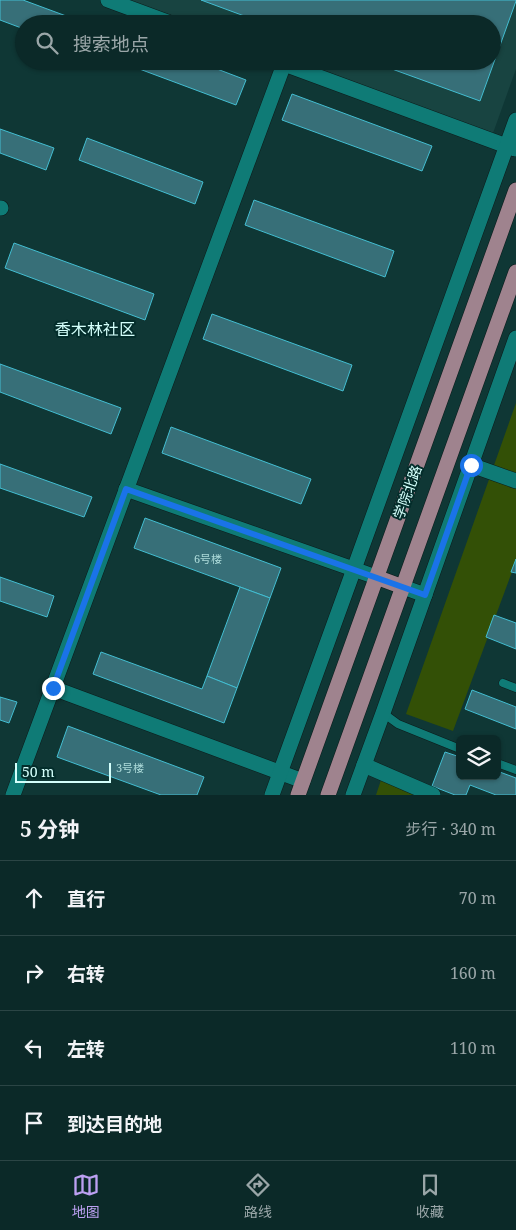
<!DOCTYPE html>
<html lang="zh">
<head>
<meta charset="utf-8">
<style>
	body { margin:0; font-family:"Noto Serif","Noto Sans SC",serif; background:#143130; color:#f1f3f6 }
	.controls { position:absolute; right:15px; bottom:15px; display:grid; overflow:hidden; border-radius:8px; box-shadow:0 1px 4px #0004 }
	.controls button { width:45px; height:45px; display:grid; place-items:center; padding:0; border:0; border-bottom:1px solid #2b4545; background:#0b2928; color:#f1f3f6; font:25px sans-serif }
	.scale { position:absolute; left:15px; bottom:12px; width:96px; box-sizing:border-box; padding-left:5px; border:2px solid #d4fffb; border-top:0; font-size:14px; line-height:18px; white-space:nowrap; color:#d4fffb; -webkit-text-stroke:4px #032d2b; paint-order:stroke }
	.stop { position:absolute; width:15px; height:15px; margin:-11px; border:4px solid #1a73e8; border-radius:50%; background:#fff }
	.stop.end { background:#1a73e8; border-color:#fff; box-shadow:0 1px 5px #0008 }
	.list { margin:0; padding:0; list-style:none }
	h2 { display:flex; justify-content:space-between; align-items:center; height:65px; margin:0; padding:0 20px; font-size:21px }
	h2 small { font-size:16px; font-weight:400; color:#9aa6a8 }
	.list li { display:grid; grid-template-columns:32px 1fr auto; gap:15px; align-items:center; box-sizing:border-box; height:75px; padding:0 20px; border-top:1px solid #2b4545 }
	.list b { display:block; font-size:19px; white-space:nowrap }
	.list em { font-size:16px; font-style:normal; color:#9aa6a8 }
	.icon { flex:none; width:28px; height:28px; fill:none; stroke:currentColor; stroke-width:2; stroke-linecap:round; stroke-linejoin:round }
	.map { position:relative; flex:none; width:516px; height:795px; overflow:hidden }
	.search { position:absolute; background:#0b2928; box-shadow:0 1px 4px #0004; left:15px; right:15px; top:15px; height:55px; display:flex; align-items:center; gap:12px; box-sizing:border-box; padding:0 18px; border-radius:28px; color:#9aa6a8; font-size:19px }
	.sheet { height:365px; background:#0b2928 }
	nav { display:flex; justify-content:space-around; align-items:center; box-sizing:border-box; height:70px; border-top:1px solid #2b4545; background:#0b2928; font-size:14px; color:#9aa6a8 }
	nav a { display:grid; justify-items:center; gap:2px }
	nav .on { color:#bca0f2 }
	.map>svg:first-child { display:block }
	.built { fill:#184441 }
	.green { fill:#335006 }
	.building { fill:#376f78; stroke:#43bed2 }
	.lines { fill:none; stroke-linecap:round; stroke-linejoin:round }
	.service-casing { stroke:#0b1b1a; stroke-width:9 }
	.minor-casing { stroke:#0b1b1a; stroke-width:16 }
	.primary-casing { stroke:#0b1b1a; stroke-width:16 }
	.service { stroke:#0f7b76; stroke-width:8 }
	.minor { stroke:#0f7b76; stroke-width:15 }
	.primary { stroke:#9f838e; stroke-width:15 }
	.route { stroke:#1a73e8; stroke-width:6 }
	.labels { text-anchor:middle; dominant-baseline:central; stroke-width:4; stroke-linejoin:round; paint-order:stroke }
	.number-label { font-size:11px; fill:#addbda }
	.street-label { font-size:14px; fill:#d4fffb; stroke:#032d2b }
	.quarter-label { font-size:16px; fill:#d4fffb; stroke:#032d2b }
</style>
</head>
<body>
<div class="map">
<svg width="516" height="795" viewBox="0 0 516 795">
	<rect width="100%" height="100%" fill="#0f3735"/>
	<polygon class="built" points="116,0 516,0 516,69 492,136 286,61 492,61 492,24 182,24"/>
	<g class="green">
		<polygon points="516,403 516,561 453,731 406,714"/>
		<polygon points="381,780 424,795 376,795"/>
	</g>
	<g class="building">
		<polygon points="0,0 23,0 77,20 76,24 24,24 24,29 0,20"/>
		<polygon points="201,0 516,0 516,1 480,101 370,61 492,61 492,24 266,24"/>
		<polygon points="118,61 196,61 246,80 236,105"/>
		<polygon points="292,94 432,146 422,171 282,120"/>
		<polygon points="0,129 54,148 46,170 0,153"/>
		<polygon points="87,138 203,182 195,204 79,160"/>
		<polygon points="254,200 394,251 385,277 245,225"/>
		<polygon points="14,243 154,294 145,320 5,268"/>
		<polygon points="212,314 352,365 343,391 203,339"/>
		<polygon points="0,364 121,408 111,434 0,392"/>
		<polygon points="171,427 311,479 301,504 162,453"/>
		<polygon points="0,464 92,497 84,517 0,488"/>
		<polygon points="145,518 281,568 270,598 134,548"/>
		<polygon points="516,559 516,573 511,572"/>
		<polygon points="0,577 54,596 47,617 0,601"/>
		<polygon points="240,587 270,598 237,688 207,676"/>
		<polygon points="494,615 516,623 516,649 486,637"/>
		<polygon points="101,652 202,689 207,676 237,688 224,723 93,674"/>
		<polygon points="472,690 516,707 516,729 465,709"/>
		<polygon points="0,697 17,702 9,723 0,720"/>
		<polygon points="68,726 204,777 197,795 161,795 57,757"/>
		<polygon points="445,752 460,757 460,776 497,776 497,771 516,778 516,795 496,795 470,785 466,795 455,795 432,786"/>
	</g>
	<g class="lines">
		<g class="service-casing">
			<g id="service">
				<polyline points="503,683 516,688"/>
				<polyline points="383,713 398,724 460,749"/>
				<polyline points="497,763 516,770"/>
			</g>
		</g>
		<g class="minor-casing">
			<g id="minor">
				<polyline points="108,0 173,24"/>
				<polyline points="276,61 515,149"/>
				<polyline points="0,208 1,208"/>
				<polyline points="471,465 516,481"/>
				<polyline points="126,489 376,577"/>
				<polyline points="403,587 425,595"/>
				<polyline points="53,688 303,781"/>
				<polyline points="364,765 433,795"/>
				<polyline points="13,795 284,64"/>
				<polyline points="272,795 354,569 516,120"/>
				<polyline points="353,795 383,713 516,338"/>
			</g>
		</g>
		<g class="primary-casing">
			<g id="primary">
				<polyline points="376,577 403,587"/>
				<polyline points="298,795 516,190"/>
				<polyline points="328,795 516,272"/>
			</g>
		</g>
		<use href="#service" class="service"/>
		<use href="#minor" class="minor"/>
		<use href="#primary" class="primary"/>
	</g>
	<g class="lines">
		<polyline class="route" points="53,688 126,489 425,595 471,465"/>
	</g>
	<g class="labels">
		<g class="number-label">
			<text x="208" y="558">6号楼</text>
			<text x="130" y="767">3号楼</text>
		</g>
		<g class="street-label">
			<text transform="translate(407 492) rotate(-70)">学院北路</text>
		</g>
		<g class="quarter-label">
			<text x="95" y="329">香木林社区</text>
		</g>
	</g>
</svg>
<div class="controls">
<button><svg class="icon" aria-label="layers" viewBox="0 0 24 24"><path d="M12 4l9 5-9 5-9-5zM3 14l9 5 9-5"/></svg></button>
</div>
<div class="scale">50 m</div>
<div class="stop" style="left:471px;top:465px"></div>
<div class="stop end" style="left:53px;top:688px"></div>
<div class="search"><svg class="icon" aria-label="search" viewBox="0 0 24 24"><circle cx="10" cy="10" r="6"/><path d="M15 15l6 6"/></svg>搜索地点</div>
</div>
<section class="sheet">
<h2>5 分钟<small>步行 · 340 m</small></h2>
<ul class="list">
<li><svg class="icon" aria-label="ahead" viewBox="0 0 24 24"><path d="M12 20V5M6 11l6-6 6 6"/></svg><div><b>直行</b></div><em>70 m</em></li>
<li><svg class="icon" aria-label="right" viewBox="0 0 24 24"><path d="M7 20v-9h11M14 6l5 5-5 5"/></svg><div><b>右转</b></div><em>160 m</em></li>
<li><svg class="icon" aria-label="left" viewBox="0 0 24 24"><path d="M17 20v-9H6M10 6l-5 5 5 5"/></svg><div><b>左转</b></div><em>110 m</em></li>
<li><svg class="icon" aria-label="arrive" viewBox="0 0 24 24"><path d="M6 21V4h12l-3 4 3 4H6"/></svg><div><b>到达目的地</b></div></li>
</ul>
</section>
<nav>
<a class="on"><svg class="icon" aria-label="map" viewBox="0 0 24 24"><path d="M3 6l6-2 6 2 6-2v14l-6 2-6-2-6 2zM9 4v14M15 6v14"/></svg>地图</a>
<a><svg class="icon" aria-label="directions" viewBox="0 0 24 24"><path d="M12 3l9 9-9 9-9-9zM9 14v-3h6M13 9l2 2-2 2"/></svg>路线</a>
<a><svg class="icon" aria-label="saved" viewBox="0 0 24 24"><path d="M7 4h10v16l-5-4-5 4z"/></svg>收藏</a>
</nav>
</body>
</html>
